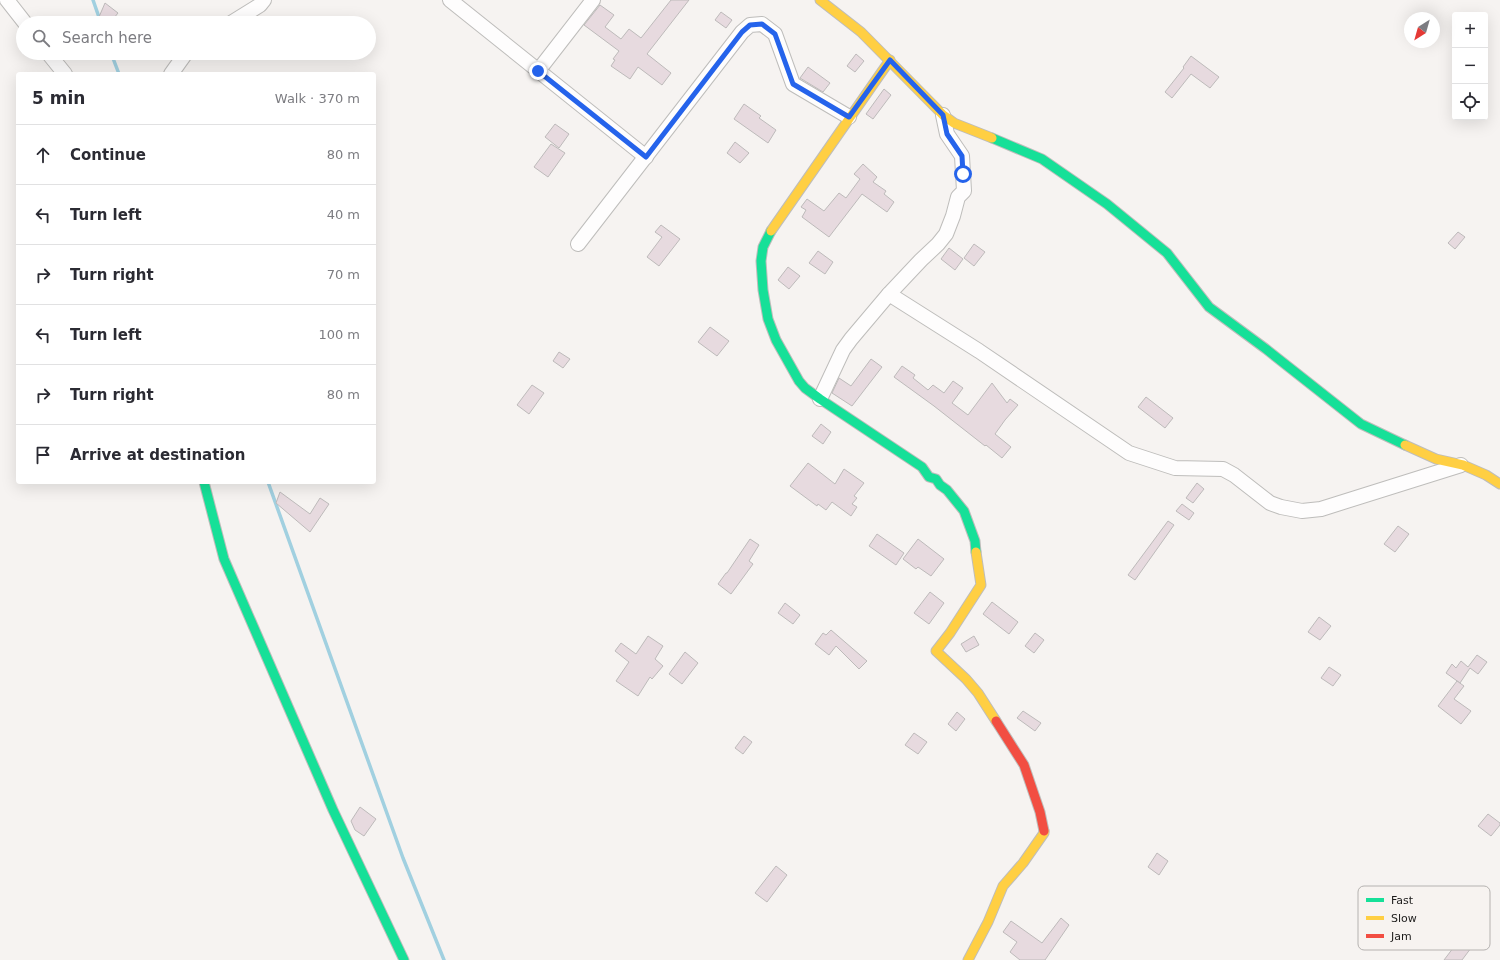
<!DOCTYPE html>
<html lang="en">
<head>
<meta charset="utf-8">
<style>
	body { margin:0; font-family:"DejaVu Sans",sans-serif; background:#f7f7f7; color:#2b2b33 }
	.controls { position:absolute; right:12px; top:12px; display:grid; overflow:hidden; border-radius:4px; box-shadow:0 4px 16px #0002 }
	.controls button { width:36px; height:36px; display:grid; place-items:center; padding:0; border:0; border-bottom:1px solid #e1e1e2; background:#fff; color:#2b2b33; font:20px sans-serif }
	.compass { position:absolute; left:1404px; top:12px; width:36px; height:36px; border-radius:50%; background:#fff; box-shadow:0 4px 16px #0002; rotate:217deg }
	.stop { position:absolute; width:12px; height:12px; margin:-9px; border:3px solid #2563eb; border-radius:50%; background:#fff }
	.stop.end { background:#2563eb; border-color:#fff; box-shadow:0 1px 4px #0008 }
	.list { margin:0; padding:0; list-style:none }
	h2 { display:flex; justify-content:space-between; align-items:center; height:52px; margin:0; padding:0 16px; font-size:17px }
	h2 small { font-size:13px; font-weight:400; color:#7c7c81 }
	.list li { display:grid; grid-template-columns:26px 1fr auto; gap:12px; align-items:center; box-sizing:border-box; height:60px; padding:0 16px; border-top:1px solid #e1e1e2 }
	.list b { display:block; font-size:15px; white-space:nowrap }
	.list em { font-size:13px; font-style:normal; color:#7c7c81 }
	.icon { flex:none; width:22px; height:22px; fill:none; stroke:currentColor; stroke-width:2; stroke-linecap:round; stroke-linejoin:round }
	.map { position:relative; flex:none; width:1500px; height:960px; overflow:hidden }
	.search { position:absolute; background:#fff; box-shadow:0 4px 16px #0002; left:16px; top:16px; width:360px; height:44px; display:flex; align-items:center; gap:10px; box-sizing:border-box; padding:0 14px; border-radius:22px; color:#7c7c81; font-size:15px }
	.panel { position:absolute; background:#fff; box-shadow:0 4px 16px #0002; left:16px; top:72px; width:360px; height:412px; border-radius:4px }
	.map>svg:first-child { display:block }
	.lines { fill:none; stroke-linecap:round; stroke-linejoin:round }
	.stream { stroke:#a1d0e0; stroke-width:3.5 }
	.building { fill:#e7dadf; stroke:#bdbaba }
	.street-casing { stroke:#bebdbb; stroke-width:16 }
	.fast-casing { stroke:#bebdbb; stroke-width:11 }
	.slow-casing { stroke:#bebdbb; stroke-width:11 }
	.jam-casing { stroke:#bebdbb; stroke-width:11 }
	.street { stroke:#fefdfd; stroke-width:14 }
	.fast { stroke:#16e098; stroke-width:9 }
	.slow { stroke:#ffcf43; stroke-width:9 }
	.jam { stroke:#f24e42; stroke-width:9 }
	.route { stroke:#2563eb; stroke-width:5 }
	.key { fill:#f7f3f0; stroke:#b5b2b0; stroke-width:1 }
	.key-label { font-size:11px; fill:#1c1b1a }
</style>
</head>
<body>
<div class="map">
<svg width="1500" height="960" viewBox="0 0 1500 960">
	<rect width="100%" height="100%" fill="#f6f3f1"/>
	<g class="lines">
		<g class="stream">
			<polyline points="93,0 101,23"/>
			<polyline points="111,53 119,74"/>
			<polyline points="268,482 403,858 444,960"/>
		</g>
	</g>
	<g class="building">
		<polygon points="671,0 689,0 647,54 671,73 662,85 638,67 630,79 611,66 615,60 613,59 619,51 584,25 600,5 614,15 605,27 621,39 629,29 641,38"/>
		<polygon points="105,3 118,13 110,23 103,23 99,17"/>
		<polygon points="721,12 732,20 726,28 715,20"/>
		<polygon points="856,54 864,61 855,72 847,66"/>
		<polygon points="1191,56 1219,77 1210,88 1191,74 1172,98 1165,92 1184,68 1183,67"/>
		<polygon points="808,67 830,83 823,92 800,78"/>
		<polygon points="884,89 891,95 873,119 866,114"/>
		<polygon points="744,104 761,116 759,118 776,130 768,143 734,119"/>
		<polygon points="555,124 569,134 559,148 545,137"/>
		<polygon points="735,142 749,153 740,163 727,153"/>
		<polygon points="551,144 565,153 548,177 534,167"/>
		<polygon points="863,164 877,177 873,182 886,191 884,194 894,202 887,212 862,194 829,237 802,217 806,210 801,207 807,199 824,211 839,193 846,198 860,179 854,174"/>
		<polygon points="661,225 680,239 659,266 647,257 662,237 655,232"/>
		<polygon points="1458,232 1465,237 1455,249 1448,243"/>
		<polygon points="974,244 985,252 974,266 964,258"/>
		<polygon points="949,248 963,259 955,270 941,259"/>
		<polygon points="818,251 833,262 825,274 809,263"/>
		<polygon points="788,267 800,276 789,289 778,280"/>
		<polygon points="710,327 729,341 717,356 698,342"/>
		<polygon points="559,352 570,359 563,368 553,361"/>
		<polygon points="871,359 882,367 852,406 832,393 839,378 851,386"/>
		<polygon points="902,366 915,375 913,378 928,390 933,385 944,393 953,381 963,388 952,403 968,415 992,383 1007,403 1010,399 1018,405 1005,420 995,434 1011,447 1002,458 986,445 985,446 934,406 894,377"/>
		<polygon points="532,385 544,393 529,414 517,405"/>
		<polygon points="1146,397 1173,418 1165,428 1138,407"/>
		<polygon points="821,424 831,432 823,444 812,436"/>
		<polygon points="808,463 835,484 844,469 864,483 854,496 857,498 852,504 857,507 851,516 832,502 826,510 818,504 817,506 790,486"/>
		<polygon points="1197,483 1204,489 1193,503 1186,498"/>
		<polygon points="280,492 310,514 320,498 329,504 310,532 276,503"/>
		<polygon points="1182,504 1194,513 1189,520 1176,511"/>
		<polygon points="1168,521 1174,525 1135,580 1128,575"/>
		<polygon points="1398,526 1409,534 1395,552 1384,544"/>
		<polygon points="877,534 904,553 896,565 869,546"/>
		<polygon points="750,539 759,545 749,561 753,564 731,594 718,584 726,573 727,573"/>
		<polygon points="918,539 944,559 931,576 918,567 916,569 903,559"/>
		<polygon points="930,592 944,603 929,624 914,613"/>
		<polygon points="992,602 1018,622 1009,634 983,614"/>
		<polygon points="785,603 800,615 793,624 778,613"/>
		<polygon points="1319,617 1331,626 1320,640 1308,632"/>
		<polygon points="831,630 867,661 859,669 836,646 829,655 815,644 823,633 826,635"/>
		<polygon points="1035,633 1044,640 1034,653 1025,646"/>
		<polygon points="648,636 663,646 655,659 663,666 652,679 650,677 638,696 616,681 629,662 615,651 621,643 636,654"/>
		<polygon points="974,636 979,645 966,652 961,644"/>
		<polygon points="685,652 698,663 682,684 669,674"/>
		<polygon points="1477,655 1487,662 1478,674 1470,668 1460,683 1446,673 1452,664 1456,668 1461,661 1468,667"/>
		<polygon points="1329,667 1341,675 1333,686 1321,678"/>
		<polygon points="1457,681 1464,686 1454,699 1471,711 1461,724 1438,706"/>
		<polygon points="1023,711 1041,723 1035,731 1017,718"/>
		<polygon points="957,712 965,719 956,731 948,724"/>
		<polygon points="914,733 927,742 918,754 905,745"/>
		<polygon points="744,736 752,742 743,754 735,748"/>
		<polygon points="360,807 376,819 364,836 355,830 351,821"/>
		<polygon points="1488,814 1500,823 1500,825 1491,836 1478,826"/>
		<polygon points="1157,853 1168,861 1159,875 1148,867"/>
		<polygon points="776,866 787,875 767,902 755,893"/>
		<polygon points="1061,918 1069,925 1045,960 1020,960 1010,952 1017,942 1003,932 1011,921 1042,943"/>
		<polygon points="1466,931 1477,940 1462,960 1444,960"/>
	</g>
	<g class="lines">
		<g class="street-casing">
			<g id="street">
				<polyline points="7,0 25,23"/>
				<polyline points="450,0 646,157"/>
				<polyline points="231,23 260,5 264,0"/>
				<polyline points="48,53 65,74"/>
				<polyline points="538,71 593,0"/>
				<polyline points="171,74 186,53"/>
				<polyline points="578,244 742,32 750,25 762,24 775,34 793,84 849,117"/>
				<polyline points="889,294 979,351 1129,453 1175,468 1223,469 1234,475 1270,503 1281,507 1302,511 1321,509 1461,465"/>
				<polyline points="820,399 843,350 851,339 889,294 921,260 938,244 946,234 953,216 958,197 964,191 962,156 947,134 943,115"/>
			</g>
		</g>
		<g class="fast-casing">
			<g id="fast">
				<polyline points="992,138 1042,159 1107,204 1167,253 1209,307 1266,349 1361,424 1405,445"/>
				<polyline points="771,231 763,247 761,261 763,290 768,319 776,340 799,381 805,388 820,399 922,467 929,477 936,479 940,485 947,490 964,511 975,541 976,552"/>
				<polyline points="204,482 224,559 333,810 404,960"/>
			</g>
		</g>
		<g class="slow-casing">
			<g id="slow">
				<polyline points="820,0 861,32 943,115 954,123 992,138"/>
				<polyline points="771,231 890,60"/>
				<polyline points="1405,445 1436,459 1463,465 1486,475 1500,484"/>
				<polyline points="976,552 981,585 950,633 936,651 966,679 978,693 996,721"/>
				<polyline points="968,960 988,922 1003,886 1023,863 1044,833 1044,831"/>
			</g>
		</g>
		<g class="jam-casing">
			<polyline id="jam" points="996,721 1024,765 1040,812 1044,831"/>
		</g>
		<use href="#street" class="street"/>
		<use href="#fast" class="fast"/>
		<use href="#slow" class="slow"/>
		<use href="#jam" class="jam"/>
	</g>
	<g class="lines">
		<polyline class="route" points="538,71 646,157 742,32 750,25 762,24 775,34 793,84 849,117 890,60 943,115 947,134 962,156 963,174"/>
	</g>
	<rect x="1358" y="886" width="132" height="64" rx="6" class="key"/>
	<rect x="1366" y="898" width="18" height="4" fill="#16e098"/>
	<rect x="1366" y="916" width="18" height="4" fill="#ffcf43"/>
	<rect x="1366" y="934" width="18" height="4" fill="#f24e42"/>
	<g class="key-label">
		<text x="1391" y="904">Fast</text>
		<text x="1391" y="922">Slow</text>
		<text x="1391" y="940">Jam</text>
	</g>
</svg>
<div class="controls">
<button>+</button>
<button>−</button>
<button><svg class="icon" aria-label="locate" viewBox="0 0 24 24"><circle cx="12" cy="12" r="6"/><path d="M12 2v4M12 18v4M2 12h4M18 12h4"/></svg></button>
</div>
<svg class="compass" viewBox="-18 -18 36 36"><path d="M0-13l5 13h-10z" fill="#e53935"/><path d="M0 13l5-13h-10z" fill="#7c7c81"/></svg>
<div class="stop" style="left:963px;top:174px"></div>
<div class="stop end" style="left:538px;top:71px"></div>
<div class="search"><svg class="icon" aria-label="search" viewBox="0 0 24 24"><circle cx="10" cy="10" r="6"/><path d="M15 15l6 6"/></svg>Search here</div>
<section class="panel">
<h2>5 min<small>Walk · 370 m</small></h2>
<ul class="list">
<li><svg class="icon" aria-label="ahead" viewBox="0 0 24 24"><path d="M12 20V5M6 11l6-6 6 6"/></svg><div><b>Continue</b></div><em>80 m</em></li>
<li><svg class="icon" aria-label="left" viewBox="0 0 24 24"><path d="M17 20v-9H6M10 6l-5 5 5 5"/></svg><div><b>Turn left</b></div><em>40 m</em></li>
<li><svg class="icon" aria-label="right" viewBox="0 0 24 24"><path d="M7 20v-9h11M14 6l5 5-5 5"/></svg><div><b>Turn right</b></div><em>70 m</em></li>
<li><svg class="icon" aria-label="left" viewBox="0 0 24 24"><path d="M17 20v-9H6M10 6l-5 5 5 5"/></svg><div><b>Turn left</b></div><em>100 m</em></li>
<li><svg class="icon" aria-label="right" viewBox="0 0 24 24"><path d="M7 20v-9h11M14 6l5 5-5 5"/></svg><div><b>Turn right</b></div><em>80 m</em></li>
<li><svg class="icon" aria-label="arrive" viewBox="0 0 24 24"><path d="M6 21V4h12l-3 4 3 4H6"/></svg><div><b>Arrive at destination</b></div></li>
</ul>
</section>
</div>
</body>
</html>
